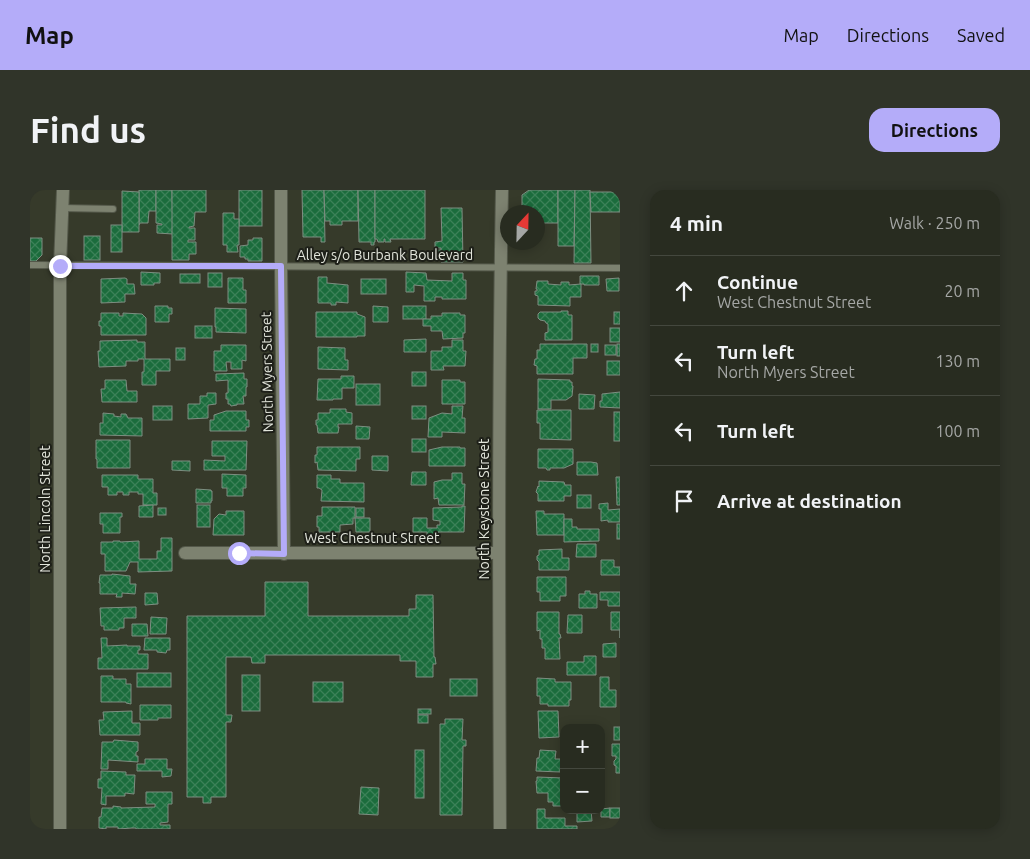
<!DOCTYPE html>
<html lang="en">
<head>
<meta charset="utf-8">
<style>
	body { margin:0; font-family:Ubuntu,sans-serif; background:#303429; color:#f1f3f6 }
	.controls { position:absolute; right:15px; bottom:15px; display:grid; overflow:hidden; border-radius:10px; box-shadow:0 2px 12px #0003 }
	.controls button { width:45px; height:45px; display:grid; place-items:center; padding:0; border:0; border-bottom:1px solid #44483e; background:#282c20; color:#f1f3f6; font:25px sans-serif }
	.compass { position:absolute; left:470px; top:15px; width:45px; height:45px; border-radius:50%; background:#282c20; box-shadow:0 2px 12px #0003; rotate:22deg }
	.stop { position:absolute; width:15px; height:15px; margin:-11px; border:4px solid #b4acf9; border-radius:50%; background:#fff }
	.stop.end { background:#b4acf9; border-color:#fff; box-shadow:0 1px 5px #0008 }
	.list { margin:0; padding:0; list-style:none }
	h2 { display:flex; justify-content:space-between; align-items:center; height:65px; margin:0; padding:0 20px; font-size:21px }
	h2 small { font-size:16px; font-weight:400; color:#a5a7a5 }
	.list li { display:grid; grid-template-columns:32px 1fr auto; gap:15px; align-items:center; box-sizing:border-box; height:70px; padding:0 20px; border-top:1px solid #44483e }
	.list b { display:block; font-size:19px; white-space:nowrap }
	.list p { margin:0; font-size:16px; white-space:nowrap; color:#a5a7a5 }
	.list em { font-size:16px; font-style:normal; color:#a5a7a5 }
	.icon { flex:none; width:28px; height:28px; fill:none; stroke:currentColor; stroke-width:2; stroke-linecap:round; stroke-linejoin:round }
	.map { position:relative; flex:none; width:590px; height:639px; overflow:hidden; border-radius:15px }
	header { display:flex; align-items:center; gap:30px; box-sizing:border-box; height:70px; padding:0 25px; background:#b4acf9; color:#111 }
	header strong { font-size:24px }
	nav { display:flex; gap:28px; margin-inline-start:auto; font-size:18px }
	.intro { display:flex; align-items:center; justify-content:space-between; box-sizing:border-box; height:120px; padding:0 30px }
	h1 { margin:0; font-size:35px }
	.button { padding:12px 22px; border-radius:15px; background:#b4acf9; color:#111; font-size:18px; font-weight:700 }
	main { display:flex; gap:30px; padding:0 30px }
	aside { flex:1; background:#282c20; border-radius:15px; box-shadow:0 2px 12px #0003 }
	.map>svg:first-child { display:block }
	.building { fill:url(#building-cross-hatch); stroke:#7d8e81 }
	.lines { fill:none; stroke-linecap:round; stroke-linejoin:round }
	.lane-casing { stroke:#54584a; stroke-width:8 }
	.street-casing { stroke:#54584a; stroke-width:14 }
	.secondary-casing { stroke:#54584a; stroke-width:14 }
	.lane { stroke:#7d8270; stroke-width:6 }
	.street { stroke:#7d8270; stroke-width:12 }
	.secondary { stroke:#7d8270; stroke-width:12 }
	.route { stroke:#b4acf9; stroke-width:6 }
	.labels { text-anchor:middle; dominant-baseline:central; stroke-width:4; stroke-linejoin:round; paint-order:stroke }
	.street-label { font-size:14px; fill:#e2e5db; stroke:#1e2019 }
</style>
</head>
<body>
<header>
<strong>Map</strong>
<nav><a>Map</a><a>Directions</a><a>Saved</a></nav>
</header>
<div class="intro"><h1>Find us</h1><a class="button">Directions</a></div>
<main>
<div class="map">
<svg width="590" height="639" viewBox="0 0 590 639">
	<defs>
		<pattern id="building-cross-hatch" width="8" height="8" patternUnits="userSpaceOnUse" patternTransform="scale(1.25)"><rect width="8" height="8" fill="#1b6c3c"/><path d="M0 0l8 8M0 8l8-8" fill="none" stroke="#3c8158"/></pattern>
	</defs>
	<rect width="100%" height="100%" fill="#363a2a"/>
	<g class="building">
		<polygon points="109,0 126,0 126,21 119,21 118,33 110,33 109,35"/>
		<polygon points="126,0 142,0 143,44 127,43 127,35 132,35 132,34 126,33"/>
		<polygon points="142,0 176,0 176,22 165,22 164,36 159,37 159,38 165,38 165,50 158,50 158,52 166,52 166,64 159,64 159,70 142,70"/>
		<rect x="209" y="0" width="23" height="36"/>
		<polygon points="272,0 294,0 295,52 291,52 291,47 273,47"/>
		<polygon points="294,0 328,0 328,31 312,31 312,35 300,35 300,31 295,31"/>
		<polygon points="328,0 345,0 345,52 344,52 344,55 341,55 341,52 329,52"/>
		<polygon points="345,0 395,0 395,49 360,49 361,52 355,52 355,49 354,49 354,52 348,52 347,49 345,49"/>
		<polygon points="499,0 528,0 528,33 508,33 508,22 492,22 492,5"/>
		<polygon points="528,0 545,0 544,56 528,56"/>
		<polygon points="545,0 560,0 561,73 544,73"/>
		<polygon points="92,1 109,2 109,42 92,42"/>
		<polygon points="560,2 590,2 590,22 561,22"/>
		<polygon points="411,18 432,18 433,72 411,72 411,66 407,66 407,60 411,60 411,58 405,58 405,52 412,51"/>
		<polygon points="193,23 204,23 204,29 209,29 209,55 207,55 208,62 197,62 197,55 193,55"/>
		<rect x="81" y="35" width="11" height="27"/>
		<rect x="54" y="46" width="16" height="24"/>
		<polygon points="0,48 12,48 12,65 6,71 0,71"/>
		<polygon points="223,48 232,48 232,71 218,71 218,69 215,69 215,67 210,67 210,56 218,55 218,50 223,50"/>
		<polygon points="111,82 130,83 130,93 124,93 124,95 111,95"/>
		<polygon points="376,82 396,83 397,90 422,91 422,83 433,83 433,90 436,90 436,109 412,109 412,107 405,107 405,111 394,111 394,96 384,95 384,102 376,102"/>
		<rect x="178" y="83" width="14" height="14"/>
		<rect x="150" y="84" width="20" height="9"/>
		<polygon points="550,86 569,86 569,95 554,95 554,94 550,94"/>
		<polygon points="288,87 297,87 297,93 318,95 318,113 306,112 306,115 301,115 301,113 288,113"/>
		<polygon points="95,88 97,89 97,94 104,94 105,104 95,104 95,112 71,113 71,89"/>
		<polygon points="198,88 213,88 213,100 216,100 216,113 198,113"/>
		<polygon points="589,88 589,101 577,101 576,89"/>
		<rect x="331" y="89" width="25" height="15"/>
		<polygon points="507,91 518,91 518,94 531,95 531,92 539,92 539,95 551,94 551,107 540,107 540,116 508,115 508,106 505,105 505,101 507,101 507,99 506,99"/>
		<polygon points="125,116 138,116 138,118 142,118 142,124 139,124 139,132 125,132"/>
		<polygon points="343,116 358,117 358,132 343,132"/>
		<rect x="373" y="116" width="23" height="13"/>
		<polygon points="185,118 216,119 216,143 186,142 186,137 185,137"/>
		<polygon points="531,121 538,121 538,125 542,125 542,150 515,150 515,143 518,142 518,134 516,133 515,131 510,130 508,128 508,124 510,122 531,122"/>
		<polygon points="286,122 327,122 327,124 335,127 335,146 327,146 327,147 286,147"/>
		<rect x="584" y="122" width="6" height="12"/>
		<polygon points="71,123 89,123 89,126 93,126 93,123 112,124 116,128 116,145 71,145 71,136 69,136 69,131 71,131"/>
		<polygon points="412,123 430,123 430,125 435,125 435,143 433,143 433,148 413,149 412,141 401,141 401,136 393,136 393,129 401,129 401,126 412,126"/>
		<rect x="165" y="136" width="17" height="12"/>
		<rect x="580" y="138" width="10" height="14"/>
		<polygon points="396,149 396,162 374,162 374,150"/>
		<polygon points="107,150 107,152 115,152 115,169 140,169 140,181 126,181 126,195 112,195 112,182 114,182 114,169 108,169 108,171 96,171 96,176 69,177 68,161 70,161 70,151"/>
		<polygon points="422,150 433,150 433,161 436,161 435,176 413,176 414,180 401,180 401,161 412,161 412,157 422,157"/>
		<polygon points="510,154 557,154 557,168 543,168 543,184 507,184 507,176 504,175 505,169 507,169 507,160 510,160"/>
		<rect x="561" y="154" width="7" height="8"/>
		<rect x="587" y="154" width="3" height="12"/>
		<polygon points="191,155 216,155 216,171 212,170 212,179 201,179 201,172 196,172 197,181 184,181 184,161 191,161"/>
		<rect x="575" y="155" width="11" height="10"/>
		<polygon points="288,157 315,158 315,170 318,170 318,180 288,179"/>
		<rect x="146" y="158" width="9" height="12"/>
		<rect x="577" y="171" width="13" height="14"/>
		<rect x="382" y="182" width="14" height="14"/>
		<polygon points="214,183 214,189 217,189 217,197 216,197 216,206 213,206 214,214 207,214 207,215 201,216 200,214 198,214 198,209 196,209 196,203 198,203 198,190 186,191 186,184"/>
		<polygon points="311,186 324,186 324,198 312,198 312,209 303,209 303,210 287,210 288,189 311,189"/>
		<polygon points="508,189 540,190 540,192 542,192 542,196 543,196 542,206 536,210 521,210 521,219 508,219"/>
		<polygon points="75,190 96,190 97,201 107,201 107,212 72,212 71,199 75,199"/>
		<polygon points="412,190 430,190 430,192 435,192 435,214 412,214"/>
		<rect x="326" y="194" width="24" height="21"/>
		<polygon points="590,202 590,218 570,217 570,211 572,211 572,204"/>
		<polygon points="177,203 186,203 186,214 178,215 178,228 158,229 158,214 170,214 170,206 177,206"/>
		<polygon points="549,204 565,205 564,219 549,219"/>
		<rect x="123" y="216" width="19" height="14"/>
		<rect x="382" y="216" width="14" height="13"/>
		<polygon points="422,216 433,216 432,228 435,228 435,243 412,242 412,247 398,247 399,228 412,223 422,224"/>
		<polygon points="300,219 316,219 316,222 322,223 322,234 308,234 308,237 309,237 308,243 288,243 287,235 286,235 286,230 288,230 288,223 300,223"/>
		<polygon points="507,220 541,220 541,250 510,249 510,233 507,233"/>
		<polygon points="196,221 216,221 216,230 219,230 219,237 216,237 216,241 180,241 180,230 184,230 184,225"/>
		<rect x="584" y="222" width="6" height="29"/>
		<polygon points="73,223 84,224 84,226 91,227 91,224 96,224 98,228 112,228 112,246 70,245 70,233 73,233"/>
		<polygon points="326,236 340,237 339,249 326,249"/>
		<rect x="382" y="249" width="14" height="13"/>
		<polygon points="66,250 100,250 100,278 67,278 67,269 66,269"/>
		<polygon points="182,251 217,251 216,280 174,280 174,270 195,271 195,266 182,266"/>
		<polygon points="287,257 330,257 330,269 326,269 326,281 288,280 287,272 285,273 285,265 287,265"/>
		<polygon points="412,257 430,257 430,258 435,258 435,276 399,276 399,260"/>
		<polygon points="508,259 543,259 543,274 534,278 520,278 520,280 517,280 516,278 508,278"/>
		<polygon points="342,266 358,266 358,281 342,280"/>
		<polygon points="142,271 160,271 160,281 142,280"/>
		<polygon points="547,272 561,272 567,273 568,285 547,285"/>
		<polygon points="382,282 396,282 396,295 381,295"/>
		<polygon points="422,283 432,283 432,294 435,294 434,315 409,315 408,308 404,309 404,292 412,290 422,290"/>
		<polygon points="192,284 216,285 216,298 213,298 213,306 197,306 197,298 192,298"/>
		<polygon points="72,285 108,285 108,289 123,289 123,303 127,303 127,315 113,315 113,304 108,304 108,302 99,302 99,305 93,305 93,302 87,302 87,305 78,305 78,297 72,297"/>
		<polygon points="287,285 301,285 301,289 310,289 310,293 334,293 334,312 291,311 292,300 289,298 287,298"/>
		<polygon points="586,287 590,287 590,315 587,315"/>
		<polygon points="509,291 534,292 535,295 541,295 541,306 534,306 534,311 508,311 508,304 506,302 508,296 509,297"/>
		<polygon points="166,299 181,300 181,301 182,301 182,311 181,311 181,313 166,313"/>
		<rect x="547" y="305" width="14" height="13"/>
		<polygon points="578,313 578,320 590,319 590,332 578,332 578,330 571,331 571,319 569,319 569,314"/>
		<polygon points="123,315 123,327 109,327 109,316"/>
		<rect x="167" y="315" width="13" height="22"/>
		<polygon points="432,316 435,316 434,342 408,342 408,346 397,346 397,342 383,342 383,328 397,328 397,338 407,338 407,335 410,335 410,331 403,330 403,318 432,317"/>
		<polygon points="292,317 325,317 325,328 323,328 323,334 310,335 310,342 289,342 289,337 287,337 287,326 292,326"/>
		<rect x="128" y="318" width="8" height="7"/>
		<rect x="326" y="318" width="8" height="9"/>
		<polygon points="196,321 214,321 214,345 183,345 184,329 189,324 196,325"/>
		<polygon points="506,321 514,321 514,324 534,324 534,345 507,345"/>
		<polygon points="70,323 92,323 92,327 90,327 90,343 73,343 73,334 70,334"/>
		<polygon points="325,328 340,328 340,342 326,342"/>
		<polygon points="534,329 542,329 542,337 547,337 547,339 569,339 569,351 534,352"/>
		<rect x="587" y="334" width="3" height="15"/>
		<polygon points="131,348 142,348 142,381 108,382 108,372 100,372 96,381 75,381 75,364 71,364 71,352 83,352 83,351 90,351 90,352 109,351 109,369 127,369 127,361 131,361"/>
		<polygon points="547,354 566,354 566,367 546,367"/>
		<polygon points="532,359 532,368 539,368 539,380 509,380 509,372 507,370 507,366 509,365 509,360"/>
		<polygon points="571,370 584,370 584,377 590,377 590,385 571,385"/>
		<polygon points="82,384 100,386 100,394 106,394 105,404 92,403 92,407 86,407 87,404 70,404 70,393 69,393 70,385 82,385"/>
		<polygon points="507,387 536,387 536,406 530,406 530,411 510,411 510,402 507,402"/>
		<polygon points="235,392 278,392 278,426 379,426 379,419 386,419 386,405 403,405 404,467 405,467 406,474 403,474 403,487 386,487 386,471 370,471 370,465 235,465 235,473 222,473 221,467 196,467 196,525 202,525 201,532 196,532 196,607 181,607 181,613 173,613 173,607 157,607 157,426 235,426"/>
		<polygon points="555,401 560,401 560,404 567,404 567,418 549,418 549,404 555,404"/>
		<polygon points="570,402 590,402 590,416 578,416 578,410 570,410"/>
		<polygon points="115,403 127,403 128,414 115,415"/>
		<polygon points="106,417 106,428 94,428 94,438 89,438 89,440 74,440 74,436 71,436 70,418"/>
		<polygon points="507,422 529,422 529,444 530,444 531,448 529,448 530,469 515,469 515,458 512,458 512,449 510,449 510,440 507,441"/>
		<polygon points="581,422 590,422 590,448 590,440 581,440"/>
		<polygon points="538,425 552,425 552,443 537,443"/>
		<polygon points="121,427 137,428 136,444 120,444"/>
		<polygon points="102,434 117,434 118,446 102,446"/>
		<polygon points="71,448 77,448 77,456 97,455 97,456 110,456 110,460 108,460 108,464 118,464 118,479 68,479 68,468 72,468"/>
		<polygon points="115,448 140,448 140,460 137,460 136,463 127,462 127,460 114,460"/>
		<polygon points="586,453 586,467 573,467 573,454"/>
		<polygon points="554,466 566,466 566,485 537,485 537,472 554,472"/>
		<rect x="107" y="483" width="34" height="14"/>
		<rect x="212" y="485" width="18" height="36"/>
		<polygon points="71,486 83,486 83,489 96,489 96,494 101,494 101,514 96,513 96,512 71,512"/>
		<polygon points="570,487 579,487 579,500 586,500 586,517 570,517"/>
		<polygon points="507,488 525,489 525,492 541,492 541,510 539,510 539,516 518,516 518,514 510,514 510,506 507,506"/>
		<rect x="420" y="489" width="27" height="17"/>
		<rect x="283" y="492" width="30" height="20"/>
		<polygon points="110,515 141,515 141,528 128,528 128,530 110,530"/>
		<rect x="388" y="519" width="13" height="5"/>
		<polygon points="102,521 102,533 110,533 110,545 70,545 69,530 74,530 73,522"/>
		<polygon points="508,521 528,521 529,547 509,548"/>
		<rect x="388" y="525" width="10" height="8"/>
		<polygon points="415,529 433,529 432,550 436,550 436,556 433,556 432,625 410,625 410,534 415,534"/>
		<rect x="584" y="537" width="6" height="13"/>
		<polygon points="84,550 108,552 108,561 106,562 106,566 108,566 108,572 78,570 78,579 71,579 72,552 83,552"/>
		<polygon points="582,554 590,554 590,583 586,583 586,576 584,575 584,571 586,569 586,566 582,566"/>
		<rect x="385" y="560" width="9" height="48"/>
		<polygon points="510,560 526,561 525,569 531,569 530,582 506,581 507,568 509,568"/>
		<polygon points="115,569 137,569 137,579 142,579 141,586 132,587 132,581 107,581 107,574 115,574"/>
		<polygon points="71,581 96,582 96,585 105,585 104,604 95,603 95,606 76,606 76,615 71,614 72,598 68,598 68,589 71,589"/>
		<polygon points="507,587 534,588 534,616 523,616 523,612 518,612 518,603 507,603 506,591 507,591"/>
		<polygon points="331,597 349,598 348,625 329,624"/>
		<polygon points="116,602 142,602 142,614 138,614 138,632 130,633 130,635 140,635 140,639 106,639 106,638 102,638 88,639 88,637 76,637 76,639 69,638 69,627 71,627 72,618 83,618 83,616 91,617 91,618 125,617 125,614 116,614"/>
		<polygon points="580,618 580,627 571,627 571,619"/>
		<rect x="580" y="618" width="10" height="10"/>
		<polygon points="507,619 515,619 515,628 535,628 535,636 547,636 547,639 507,639"/>
		<polygon points="547,620 561,620 562,631 547,632"/>
	</g>
	<g class="lines">
		<g class="lane-casing">
			<g id="lane">
				<polyline points="32,18 83,19"/>
				<polyline points="0,75 590,78"/>
			</g>
		</g>
		<g class="street-casing">
			<g id="street">
				<polyline points="251,0 251,76 254,364"/>
				<polyline points="155,363 469,363"/>
				<polyline points="30,639 30,76 33,0"/>
			</g>
		</g>
		<g class="secondary-casing">
			<path id="secondary" d="M470,639C469,426 468,213 472,0"/>
		</g>
		<use href="#lane" class="lane"/>
		<use href="#street" class="street"/>
		<use href="#secondary" class="secondary"/>
	</g>
	<g class="lines">
		<polyline class="route" points="30,76 251,76 254,364 209,363"/>
	</g>
	<g class="labels">
		<g class="street-label">
			<text x="355" y="65">Alley s/o Burbank Boulevard</text>
			<text transform="translate(237 182) rotate(-91)">North Myers Street</text>
			<text transform="translate(15 319) rotate(-90)">North Lincoln Street</text>
			<text transform="translate(454 319) rotate(-90)">North Keystone Street</text>
			<text x="342" y="348">West Chestnut Street</text>
		</g>
	</g>
</svg>
<div class="controls">
<button>+</button>
<button>−</button>
</div>
<svg class="compass" viewBox="-18 -18 36 36"><path d="M0-13l5 13h-10z" fill="#e53935"/><path d="M0 13l5-13h-10z" fill="#a5a7a5"/></svg>
<div class="stop" style="left:209px;top:363px"></div>
<div class="stop end" style="left:30px;top:76px"></div>
</div>
<aside>
<h2>4 min<small>Walk · 250 m</small></h2>
<ul class="list">
<li><svg class="icon" aria-label="ahead" viewBox="0 0 24 24"><path d="M12 20V5M6 11l6-6 6 6"/></svg><div><b>Continue</b><p>West Chestnut Street</p></div><em>20 m</em></li>
<li><svg class="icon" aria-label="left" viewBox="0 0 24 24"><path d="M17 20v-9H6M10 6l-5 5 5 5"/></svg><div><b>Turn left</b><p>North Myers Street</p></div><em>130 m</em></li>
<li><svg class="icon" aria-label="left" viewBox="0 0 24 24"><path d="M17 20v-9H6M10 6l-5 5 5 5"/></svg><div><b>Turn left</b></div><em>100 m</em></li>
<li><svg class="icon" aria-label="arrive" viewBox="0 0 24 24"><path d="M6 21V4h12l-3 4 3 4H6"/></svg><div><b>Arrive at destination</b></div></li>
</ul>
</aside>
</main>
</body>
</html>
